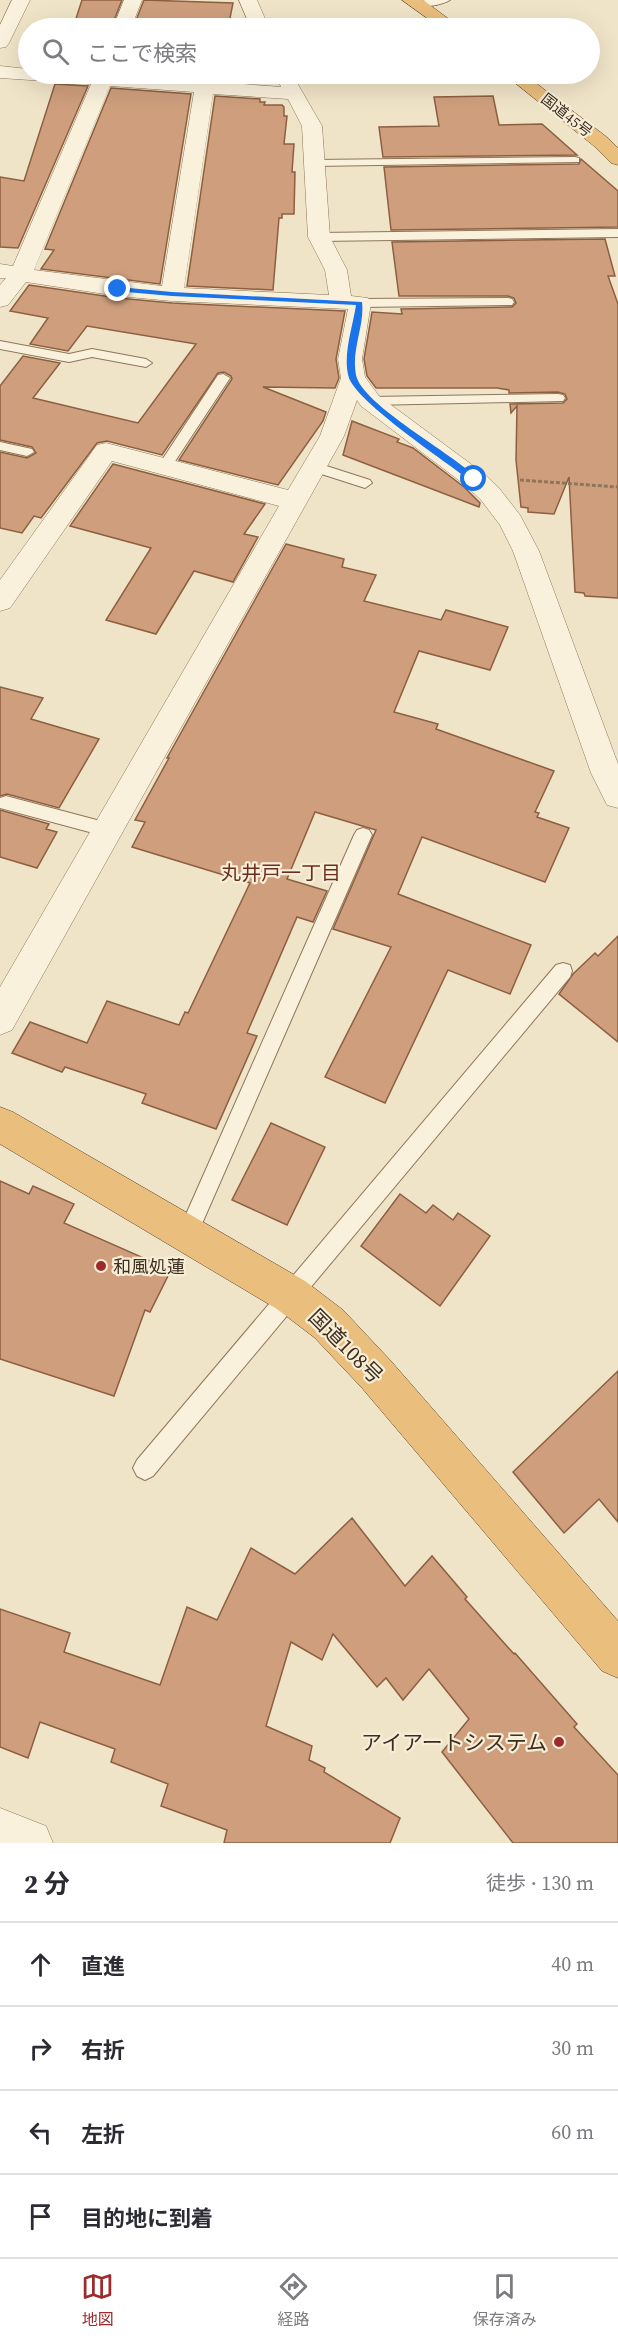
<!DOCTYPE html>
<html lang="ja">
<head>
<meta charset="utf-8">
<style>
	body { margin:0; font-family:"Source Serif 4","Noto Sans JP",serif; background:#f7f7f7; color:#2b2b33 }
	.stop { position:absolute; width:18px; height:18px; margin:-14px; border:4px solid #1a73e8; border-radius:50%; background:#fff }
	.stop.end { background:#1a73e8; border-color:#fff; box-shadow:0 2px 6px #0008 }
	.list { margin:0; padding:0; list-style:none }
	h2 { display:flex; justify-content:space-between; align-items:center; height:78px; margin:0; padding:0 24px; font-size:26px }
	h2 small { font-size:20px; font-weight:400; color:#7c7c81 }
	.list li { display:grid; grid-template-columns:39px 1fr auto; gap:18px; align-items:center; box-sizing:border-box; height:84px; padding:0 24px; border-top:2px solid #e1e1e2 }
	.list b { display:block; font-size:22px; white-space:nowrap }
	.list em { font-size:20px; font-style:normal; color:#7c7c81 }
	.icon { flex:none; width:33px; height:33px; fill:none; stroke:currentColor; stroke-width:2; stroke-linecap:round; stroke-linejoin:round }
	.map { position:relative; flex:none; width:618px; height:1843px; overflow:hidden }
	.search { position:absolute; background:#fff; box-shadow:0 6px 24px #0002; left:18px; right:18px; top:18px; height:66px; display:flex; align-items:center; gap:15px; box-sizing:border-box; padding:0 21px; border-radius:33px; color:#7c7c81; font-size:22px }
	.sheet { height:414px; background:#fff }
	nav { display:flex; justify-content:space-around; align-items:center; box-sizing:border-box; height:84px; border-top:2px solid #e1e1e2; background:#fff; font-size:16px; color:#7c7c81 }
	nav a { display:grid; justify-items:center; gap:3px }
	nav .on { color:#9e2a2b }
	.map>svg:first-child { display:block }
	.building { fill:#cf9f7d; stroke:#8d5f41; stroke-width:1.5 }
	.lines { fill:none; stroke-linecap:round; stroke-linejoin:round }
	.service-casing { stroke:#8d765c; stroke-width:2 }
	.minor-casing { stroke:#8d765c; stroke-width:1 }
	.trunk-casing { stroke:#5b4430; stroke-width:1 }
	.path { stroke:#8d765c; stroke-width:3; stroke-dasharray:4 2; stroke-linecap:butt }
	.service { fill:#faf1dc; fill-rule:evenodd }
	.minor { fill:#faf1dc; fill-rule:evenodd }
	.trunk { fill:#eabe7c; fill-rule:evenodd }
	.route { fill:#1a73e8 }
	.poi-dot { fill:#9e2a2b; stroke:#f7eed8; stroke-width:2 }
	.labels { text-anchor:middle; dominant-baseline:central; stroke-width:4.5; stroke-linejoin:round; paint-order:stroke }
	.far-street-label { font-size:15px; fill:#3d2e20; stroke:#f7eed8 }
	.poi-label { font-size:18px; fill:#3d2e20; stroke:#f7eed8; text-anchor:start }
	.neighbourhood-label { font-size:20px; fill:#6b2e1e; stroke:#f7eed8 }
	.near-street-label { font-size:21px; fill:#3d2e20; stroke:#f7eed8 }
	.near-poi-label { font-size:21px; fill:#3d2e20; stroke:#f7eed8; text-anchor:end }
</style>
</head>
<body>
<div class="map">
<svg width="618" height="1843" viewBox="0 0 618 1843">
	<rect width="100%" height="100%" fill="#f0e4c8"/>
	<g class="building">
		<polygon points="82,0 122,0 111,28 73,28"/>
		<polygon points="144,0 233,3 229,23 245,23 244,28 133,28"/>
		<polygon points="137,74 241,74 239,82"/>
		<polygon points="55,84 88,86 18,248 0,247 0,177 24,181"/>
		<polygon points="111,88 191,94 160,284 41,269 54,250 45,249"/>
		<polygon points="215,96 260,99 260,102 265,102 264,105 282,105 284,107 284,116 287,116 284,144 294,144 292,172 295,172 294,214 282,214 282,218 279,218 273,290 187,286"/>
		<polygon points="493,96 499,125 542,124 577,155 383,157 379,127 439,126 434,97"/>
		<polygon points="581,159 618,191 618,227 391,230 384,167 579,164"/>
		<polygon points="605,239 615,276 608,276 618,304 618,598 585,596 584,593 575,592 569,477 554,514 528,512 528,508 521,507 516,460 517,406 511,413 510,404 563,403 567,399 565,394 558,392 509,393 509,390 497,388 376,388 367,376 364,359 372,312 402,314 401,309 512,307 516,303 514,298 508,296 399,296 392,242"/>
		<polygon points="29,285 118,298 172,303 345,311 336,359 339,378 335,388 263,387 326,412 323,421 278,485 179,460 232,379 231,376 224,372 218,373 162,455 107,441 97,443 41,518 34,516 22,533 0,528 0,452 27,458 36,453 32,447 0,440 0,386 23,356 60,363 33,398 138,423 196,344 87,326 68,351 30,344 48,318 10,311"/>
		<polygon points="352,421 399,439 397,442 413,448 464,487 480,503 479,507 343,455"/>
		<polygon points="113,464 265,504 244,534 258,537 233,582 194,571 156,634 106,620 151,548 70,526"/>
		<polygon points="286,544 344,559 342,567 376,575 364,601 441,620 446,610 508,627 490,670 419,651 394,712 438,724 436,729 554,771 535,812 539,813 537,817 569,828 545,882 422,837 398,894 531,945 510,994 448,970 385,1103 325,1077 391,947 333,929 376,830 315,812 287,879 327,891 313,922 297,917 247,1033 257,1036 216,1129 142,1103 146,1094 65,1067 62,1072 12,1053 30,1022 87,1043 107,1001 179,1025 185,1012 188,1013 250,883 132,847 145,822 135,820 169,758 167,758"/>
		<polygon points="0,687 43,698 31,719 99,739 59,808 7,794 0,796"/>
		<polygon points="0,810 49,824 46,829 57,832 37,868 0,857"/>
		<polygon points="618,936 618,1042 559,994 573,974 595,953 598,956"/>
		<polygon points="271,1123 325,1147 287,1225 232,1200"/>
		<polygon points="0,1181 29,1194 33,1186 74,1204 64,1223 171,1270 150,1312 145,1310 114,1396 0,1359"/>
		<polygon points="400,1194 426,1213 433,1205 453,1220 458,1213 490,1236 440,1306 361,1246"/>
		<polygon points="618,1371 618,1522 599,1499 564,1533 513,1472"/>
		<polygon points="352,1518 405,1586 432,1556 467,1597 465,1599 514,1654 515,1653 577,1724 574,1727 618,1775 618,1843 513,1843 442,1752 469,1719 429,1669 403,1700 386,1678 377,1687 333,1634 322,1660 291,1642 266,1726 312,1746 309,1760 325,1768 324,1772 400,1818 390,1843 224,1843 227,1830 161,1806 168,1784 111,1762 115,1749 40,1722 28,1758 0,1747 0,1609 70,1633 64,1652 160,1685 187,1607 217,1620 251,1548 295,1574"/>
	</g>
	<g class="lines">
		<g class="service-casing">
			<g id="service">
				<path d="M450,0C442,5 421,9 412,4L425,0Z"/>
				<polygon points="575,157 579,158 579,162 314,166 308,163 314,160"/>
				<polygon points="618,229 618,237 319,241 313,237 319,233"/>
				<polygon points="508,298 512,299 514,302 512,305 360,307 354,303 360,299"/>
				<polygon points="0,341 69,354 92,349 146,359 152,363 146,367 92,357 69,362 0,349"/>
				<polygon points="223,374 230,378 170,469 160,469 158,466 160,463 218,375"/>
				<polygon points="558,394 563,395 565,398 563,401 370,405 363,401 370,397"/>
				<polygon points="0,442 32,449 34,452 27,456 0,450"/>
				<polygon points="314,462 370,480 372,483 365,488 309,470 307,467"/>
				<polygon points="6,796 108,823 114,825 117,830 114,835 108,837 0,808 0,798"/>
				<polygon points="363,828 369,830 372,835 194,1242 187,1245 180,1242 177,1235 180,1228 354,835 357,830"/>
				<polygon points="563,963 570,965 572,971 570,977 153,1476 145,1480 137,1476 133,1468 137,1460 556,965"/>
			</g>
		</g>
		<g class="minor-casing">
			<g id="minor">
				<polygon points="12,0 30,0 9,43 6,47 0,48 0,25"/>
				<polygon points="124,0 142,0 131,28 113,28"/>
				<polygon points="239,0 257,0 269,28 251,28"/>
				<path d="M0,66L28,69V74H114L281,87L276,74H292L322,126L330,237L347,270L351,296L368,298L371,303L362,359L365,377L379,396L483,473L499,488L520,515L539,551L618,764V808L607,805L591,773L513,551L500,525L481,500L465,485L361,406L357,400L344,436L12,1030L0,1035V987L279,506L112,461L10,608L0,611V580L97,445L106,443L288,490L320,436L341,378L338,359L348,309L172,301L118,296L26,282L8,305L0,307V285L6,278H0V264L13,266L91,84L0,78ZM110,86L194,92L162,286L34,270ZM213,94L288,99L302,126L308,237L325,270L329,295L184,288Z"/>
				<polygon points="0,1808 46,1826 53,1843 0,1843"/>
			</g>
		</g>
		<g class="trunk-casing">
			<g id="trunk">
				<polygon points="402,0 423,0 461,28 441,28"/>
				<polygon points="504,74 524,74 608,138 618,148 618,165 611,163 594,146"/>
				<polygon points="0,1107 13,1112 305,1281 343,1310 390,1360 618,1621 618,1678 602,1671 362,1388 315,1338 277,1309 0,1144"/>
			</g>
		</g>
		<polyline class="path" points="520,480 618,487"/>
		<use href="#service" class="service"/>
		<use href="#minor" class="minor"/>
		<use href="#trunk" class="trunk"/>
	</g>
	<path class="route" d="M118,287L172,292L362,302C365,325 351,350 356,375C362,405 454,454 478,479L471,481C446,462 358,403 349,378C342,356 353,326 356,305L172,296L115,291Z"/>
	<g class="poi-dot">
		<circle cx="101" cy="1266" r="6"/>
		<circle cx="559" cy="1742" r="6"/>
	</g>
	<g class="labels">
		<g class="far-street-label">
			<text transform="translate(567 115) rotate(38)">国道45号</text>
		</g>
		<g class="poi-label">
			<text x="113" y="1266">和風処蓮</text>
		</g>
		<g class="neighbourhood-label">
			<text x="281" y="873">丸井戸一丁目</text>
		</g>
		<g class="near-street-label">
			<text transform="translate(346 1346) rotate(45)">国道108号</text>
		</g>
		<g class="near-poi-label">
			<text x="547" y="1742">アイアートシステム</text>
		</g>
	</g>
</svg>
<div class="stop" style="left:474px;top:479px"></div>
<div class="stop end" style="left:118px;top:289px"></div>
<div class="search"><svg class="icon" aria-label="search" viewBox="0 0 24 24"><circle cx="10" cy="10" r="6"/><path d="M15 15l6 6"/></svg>ここで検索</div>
</div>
<section class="sheet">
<h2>2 分<small>徒歩 · 130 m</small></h2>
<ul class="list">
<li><svg class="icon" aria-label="ahead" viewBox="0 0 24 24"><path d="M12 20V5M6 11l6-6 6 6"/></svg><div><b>直進</b></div><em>40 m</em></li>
<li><svg class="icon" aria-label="right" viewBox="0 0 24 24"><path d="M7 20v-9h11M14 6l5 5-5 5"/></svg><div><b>右折</b></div><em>30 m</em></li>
<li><svg class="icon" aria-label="left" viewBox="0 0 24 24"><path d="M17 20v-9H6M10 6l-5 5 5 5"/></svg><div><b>左折</b></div><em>60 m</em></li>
<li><svg class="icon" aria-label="arrive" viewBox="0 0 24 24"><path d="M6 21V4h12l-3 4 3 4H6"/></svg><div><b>目的地に到着</b></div></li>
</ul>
</section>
<nav>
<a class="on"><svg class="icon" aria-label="map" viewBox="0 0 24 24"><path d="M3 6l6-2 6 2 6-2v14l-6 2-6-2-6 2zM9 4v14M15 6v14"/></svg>地図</a>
<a><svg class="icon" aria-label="directions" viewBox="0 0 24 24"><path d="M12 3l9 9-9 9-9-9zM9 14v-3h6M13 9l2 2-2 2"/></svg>経路</a>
<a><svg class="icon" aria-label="saved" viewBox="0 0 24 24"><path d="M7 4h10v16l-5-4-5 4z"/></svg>保存済み</a>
</nav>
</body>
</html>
